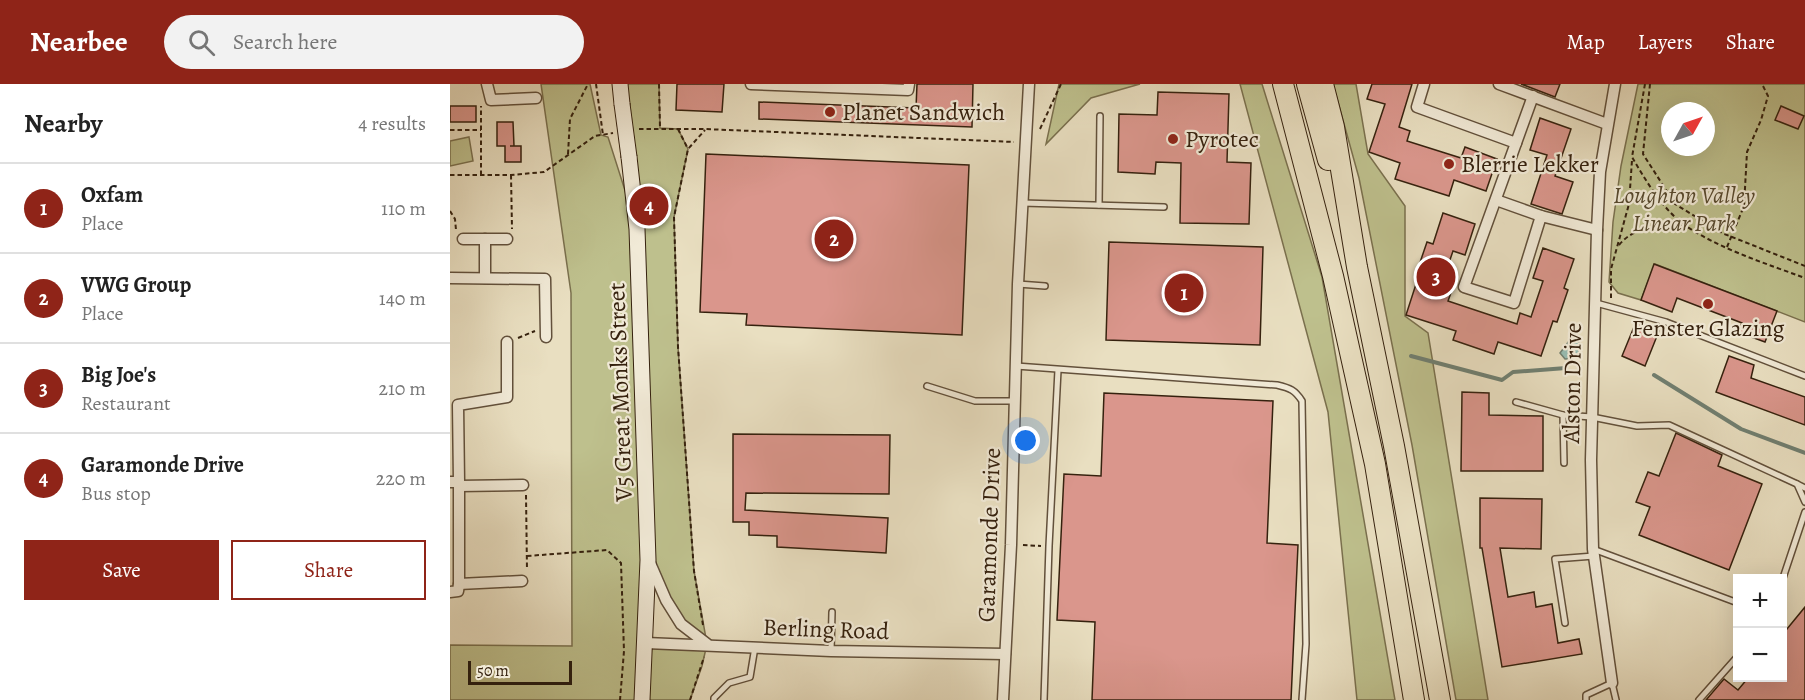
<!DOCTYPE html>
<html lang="en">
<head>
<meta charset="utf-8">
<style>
	body { margin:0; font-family:Alegreya,serif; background:#f2f2f2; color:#222 }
	.controls { position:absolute; right:18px; bottom:18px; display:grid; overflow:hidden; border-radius:0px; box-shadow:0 6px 24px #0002 }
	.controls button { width:54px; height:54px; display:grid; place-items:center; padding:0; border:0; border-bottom:2px solid #e0e0e0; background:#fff; color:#222; font:30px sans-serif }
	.compass { position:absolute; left:1211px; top:18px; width:54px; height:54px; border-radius:50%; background:#fff; box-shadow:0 6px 24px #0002; rotate:50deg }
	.scale { position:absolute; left:18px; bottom:15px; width:104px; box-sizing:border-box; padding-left:6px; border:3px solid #35210e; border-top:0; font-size:16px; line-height:21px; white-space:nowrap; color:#35210e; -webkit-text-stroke:4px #f1ead7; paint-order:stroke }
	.you { position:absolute; left:576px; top:357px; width:21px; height:21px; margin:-15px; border:4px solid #fff; border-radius:50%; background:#1a73e8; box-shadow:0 0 0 9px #1a73e833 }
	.badge { display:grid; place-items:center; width:39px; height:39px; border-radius:50%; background:#8f2418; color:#fff; font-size:20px; font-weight:700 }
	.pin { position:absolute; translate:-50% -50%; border:3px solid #fff; box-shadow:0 2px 6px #0006 }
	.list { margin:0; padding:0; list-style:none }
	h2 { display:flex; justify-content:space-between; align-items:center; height:78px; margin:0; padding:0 24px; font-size:26px }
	h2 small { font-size:20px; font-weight:400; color:#767676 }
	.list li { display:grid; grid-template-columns:39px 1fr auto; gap:18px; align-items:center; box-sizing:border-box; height:90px; padding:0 24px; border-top:2px solid #e0e0e0 }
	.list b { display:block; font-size:22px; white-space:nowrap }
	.list p { margin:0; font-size:20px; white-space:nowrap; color:#767676 }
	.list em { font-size:20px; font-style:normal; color:#767676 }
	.actions { display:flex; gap:12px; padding:18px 24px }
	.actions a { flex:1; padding:14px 0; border:2px solid #8f2418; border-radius:0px; text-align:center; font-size:21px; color:#8f2418 }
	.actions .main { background:#8f2418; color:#fff }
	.icon { flex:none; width:33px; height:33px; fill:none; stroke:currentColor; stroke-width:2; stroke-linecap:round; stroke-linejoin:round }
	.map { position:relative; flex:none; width:1355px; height:616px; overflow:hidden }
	header { display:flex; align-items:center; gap:36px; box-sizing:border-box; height:84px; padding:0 30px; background:#8f2418; color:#fff }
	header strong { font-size:28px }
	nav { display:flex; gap:33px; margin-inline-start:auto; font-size:21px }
	.search { width:420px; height:54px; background:#f2f2f2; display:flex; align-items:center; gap:15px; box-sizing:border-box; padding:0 21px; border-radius:33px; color:#767676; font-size:22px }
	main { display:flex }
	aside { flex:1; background:#fff }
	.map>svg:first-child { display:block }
	.green { fill:#bec08d; stroke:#7a704e; stroke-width:1.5; fill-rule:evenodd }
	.water { fill:#97bdb3; stroke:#707f71; stroke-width:1.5 }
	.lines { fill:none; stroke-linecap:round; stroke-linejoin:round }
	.stream { stroke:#707f71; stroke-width:4 }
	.building { fill:#da968c; stroke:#35210e; stroke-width:1.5 }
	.lane-casing { stroke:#62503b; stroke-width:8 }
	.street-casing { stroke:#62503b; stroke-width:13 }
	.secondary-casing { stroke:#35210e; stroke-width:17 }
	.highway-casing { stroke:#35210e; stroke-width:22 }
	.path { stroke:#35210e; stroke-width:2; stroke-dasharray:4.5 3; stroke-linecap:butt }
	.lane { stroke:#f1ead7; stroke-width:5 }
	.street { stroke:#f1ead7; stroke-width:10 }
	.secondary { stroke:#f1ead7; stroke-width:15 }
	.highway { stroke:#e9dfc1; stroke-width:20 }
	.secondary-bridge-casing { stroke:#35210e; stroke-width:17; stroke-linecap:butt }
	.secondary-bridge { stroke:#f1ead7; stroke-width:15 }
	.poi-dot { fill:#8f2418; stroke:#f1ead7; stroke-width:2 }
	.labels { text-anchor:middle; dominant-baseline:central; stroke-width:4.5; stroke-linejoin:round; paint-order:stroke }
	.poi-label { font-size:24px; fill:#35210e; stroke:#f1ead7; text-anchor:start }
	.park-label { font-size:24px; font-style:italic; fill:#57492e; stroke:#f1ead7 }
	.street-label { font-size:24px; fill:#35210e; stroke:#f1ead7 }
</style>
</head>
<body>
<header>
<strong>Nearbee</strong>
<div class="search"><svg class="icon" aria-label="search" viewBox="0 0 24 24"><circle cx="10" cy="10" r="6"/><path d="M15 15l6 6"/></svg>Search here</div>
<nav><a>Map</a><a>Layers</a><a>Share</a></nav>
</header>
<main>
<aside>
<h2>Nearby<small>4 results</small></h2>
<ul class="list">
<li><span class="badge">1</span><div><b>Oxfam</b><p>Place</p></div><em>110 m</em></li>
<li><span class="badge">2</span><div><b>VWG Group</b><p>Place</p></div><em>140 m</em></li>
<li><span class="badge">3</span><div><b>Big Joe's</b><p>Restaurant</p></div><em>210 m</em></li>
<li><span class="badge">4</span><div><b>Garamonde Drive</b><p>Bus stop</p></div><em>220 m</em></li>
</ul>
<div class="actions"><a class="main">Save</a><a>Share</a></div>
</aside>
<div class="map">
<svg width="1355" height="616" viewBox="0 0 1355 616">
	<rect width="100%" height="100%" fill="#e9dfc1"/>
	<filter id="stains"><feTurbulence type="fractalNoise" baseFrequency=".00333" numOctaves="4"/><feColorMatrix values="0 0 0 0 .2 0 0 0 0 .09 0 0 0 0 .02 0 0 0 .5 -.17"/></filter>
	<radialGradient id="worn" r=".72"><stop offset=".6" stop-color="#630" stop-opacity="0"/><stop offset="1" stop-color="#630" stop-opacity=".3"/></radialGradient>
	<g class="green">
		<path d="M91,0H140L151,51L158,53L186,141L170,0H209L210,44L228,45L238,65L224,133L228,263L244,487L257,560L252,582L240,616H0V561L122,562L121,209ZM199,478L231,540L256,560L196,559Z"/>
		<polygon points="609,0 690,0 641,14 596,60"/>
		<polygon points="790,0 812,0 872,193 945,616 907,616 878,328"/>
		<polygon points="883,0 906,0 918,70 955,122 955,232 978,249 1038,616 1006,616 962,361 909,94"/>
		<path d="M1188,0H1355V238L1205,180L1191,216L1168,209L1159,198L1163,138L1171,82ZM1220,27H1256V63H1220Z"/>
		<polygon points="19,53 23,77 0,82 0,57"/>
	</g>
	<polygon class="water" points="1125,249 1129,253 1129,274 1115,275 1110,269"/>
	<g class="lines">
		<g class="stream">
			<polyline points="961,272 1052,296 1063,288 1116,284"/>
			<polyline points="1204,291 1291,345 1355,369"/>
		</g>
	</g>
	<g class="building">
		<polygon points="227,0 274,0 272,28 226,26"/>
		<polygon points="467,0 523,0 522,43 309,35 309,18 466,24"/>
		<polygon points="922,0 962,0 949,43 960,47 957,57 1011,74 1015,63 1047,75 1036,107 1004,96 999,112 945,95 950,79 919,68 935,20 917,15"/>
		<polygon points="1071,0 1110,0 1105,13"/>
		<polygon points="708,8 779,10 777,78 801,79 799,140 730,139 731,79 706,78 705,90 668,88 669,30 707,31"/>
		<rect x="0" y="22" width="26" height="16"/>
		<polygon points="1331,22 1354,32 1348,45 1325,36"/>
		<polygon points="1090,34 1121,45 1105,92 1123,98 1112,130 1081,120 1097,71 1080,66"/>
		<polygon points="47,38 63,38 64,62 60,62 71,62 71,78 55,78 55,62 47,62"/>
		<polygon points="256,70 519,81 512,251 296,241 297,230 250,228"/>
		<polygon points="993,129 1025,140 1015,171 1003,167 991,202 1002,206 998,217 1067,240 1070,229 1081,233 1093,197 1083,194 1093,164 1124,175 1114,204 1118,206 1107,238 1103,237 1091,272 1048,258 1044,270 1003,256 1006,247 956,231 968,194 965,193 977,158 983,160"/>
		<polygon points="659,158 813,163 810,261 656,256"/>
		<polygon points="1204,180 1327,227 1315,258 1288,248 1292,239 1227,214 1222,228 1191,216"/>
		<polygon points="1186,238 1209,247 1195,282 1172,272"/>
		<polygon points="1279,272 1304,281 1301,294 1355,313 1355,341 1266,308"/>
		<polygon points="1012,308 1039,309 1039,331 1093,332 1093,387 1011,387"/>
		<polygon points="654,309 823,317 817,459 848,461 841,616 642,616 645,538 607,536 614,390 651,392"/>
		<polygon points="1226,349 1272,371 1268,382 1312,400 1279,486 1189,451 1200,423 1186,418 1198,388 1209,392"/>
		<polygon points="283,350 440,351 439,410 296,409 295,426 438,434 436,469 327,463 327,452 299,451 299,438 283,438"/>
		<polygon points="1030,414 1092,415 1091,465 1050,464 1058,513 1084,508 1086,523 1102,520 1108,559 1129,555 1132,570 1052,583 1032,464 1030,464"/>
		<polygon points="1355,523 1355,616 1256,616 1274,595 1288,606 1298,594 1332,594 1332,551"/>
	</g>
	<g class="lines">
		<g class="lane-casing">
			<g id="lane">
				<polyline points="572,119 714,123"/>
				<polyline points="649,121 650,32"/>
				<polyline points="568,200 595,202"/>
				<polyline points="1146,219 1216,238 1355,292"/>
				<path d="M566,282L827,301C840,304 845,306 852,317L856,560L852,616"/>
				<polyline points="477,302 525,317 564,317"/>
				<polyline points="1066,318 1113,331 1142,333 1187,342 1219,341 1347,400 1355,418"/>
				<polyline points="1113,331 1114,379"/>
				<polyline points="1347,400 1355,404"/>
				<polyline points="1143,465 1288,519"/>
				<polyline points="1332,497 1355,428"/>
				<polyline points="1115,539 1105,475 1144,472"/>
				<polyline points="381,567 382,528"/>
				<polyline points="264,616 264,614 279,599 300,593 305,563"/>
				<polyline points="594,616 599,462 608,286"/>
				<polyline points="1136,616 1136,611 1162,599 1166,616"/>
				<polyline points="1249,616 1288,572"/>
			</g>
		</g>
		<g class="street-casing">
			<g id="street">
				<polyline points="37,0 41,16 86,14"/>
				<polyline points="301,0 458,6 459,0"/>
				<polyline points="974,0 967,23 1066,59 1014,203 1064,219 1091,132 1147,146"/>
				<polyline points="1049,0 1157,40"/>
				<polyline points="1066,59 1083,12"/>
				<polyline points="1046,116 1091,132"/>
				<polyline points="13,155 35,155 35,194"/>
				<polyline points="35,155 57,155"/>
				<polyline points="0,194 95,195 96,253"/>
				<polyline points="0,398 9,398 8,321 57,313 57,258"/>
				<polyline points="9,398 9,402 73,401"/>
				<polyline points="9,402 9,500 72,497"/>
				<polyline points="200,479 216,516 231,540 257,560"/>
				<polyline points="0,508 8,507 9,500"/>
				<polyline points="196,559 381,567 555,570"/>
				<polyline points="1162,599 1143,465 1141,376 1147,146 1150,88 1165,0"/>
				<polyline points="553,616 561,461 568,200 579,0"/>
			</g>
		</g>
		<g class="secondary-casing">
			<g id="secondary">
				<polyline points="170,0 172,20"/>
				<polyline points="179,73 187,145 198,476 192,616"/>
			</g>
		</g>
		<g class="highway-casing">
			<g id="highway">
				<polyline points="833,0 883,192 925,380 964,616"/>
				<polyline points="857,0 878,76"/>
				<polyline points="873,0 884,43 907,183 944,362 990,616"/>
			</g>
		</g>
		<g class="path">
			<polyline points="146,0 153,51"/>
			<polyline points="209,0 210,44"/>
			<path d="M1195,0L1182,73C1196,97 1213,126 1236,142C1270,165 1317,180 1355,194"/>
			<polyline points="1200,0 1193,70 1225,120 1272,149 1355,182"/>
			<polyline points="189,45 255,45 564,58"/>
			<polyline points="228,45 238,65"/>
			<polyline points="590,45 611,0"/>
			<polyline points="0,46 31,46"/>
			<polyline points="118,70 120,35 138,0"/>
			<polyline points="0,91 61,91 94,88 145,52 163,49"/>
			<polyline points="31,91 31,22"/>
			<polyline points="61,91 62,145"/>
			<polyline points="0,127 5,135 6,146"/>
			<path d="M1169,161C1185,142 1211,139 1235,141"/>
			<polyline points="1277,163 1294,122 1297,68 1311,36 1318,12 1312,0"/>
			<polyline points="1161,214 1161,185 1179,120 1182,76"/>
			<polyline points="68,254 85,247"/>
			<polyline points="76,411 77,486"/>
			<polyline points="573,461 591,462"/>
			<polyline points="77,472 157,466 171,479 174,567 170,616"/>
			<polyline points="253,541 244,487 228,263 224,133 238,65 255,46"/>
			<polyline points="240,616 254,573"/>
		</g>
		<use href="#lane" class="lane"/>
		<use href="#street" class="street"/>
		<use href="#secondary" class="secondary"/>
		<use href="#highway" class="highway"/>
		<g class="secondary-bridge-casing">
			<polyline id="secondary-bridge" points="172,20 179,73"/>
		</g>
		<use href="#secondary-bridge" class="secondary-bridge"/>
	</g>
	<g class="poi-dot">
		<circle cx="380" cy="28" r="6"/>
		<circle cx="723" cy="55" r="6"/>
		<circle cx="999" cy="80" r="6"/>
		<circle cx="1258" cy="220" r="6"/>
	</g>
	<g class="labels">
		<g class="poi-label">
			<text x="392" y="28">Planet Sandwich</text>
			<text x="735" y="55">Pyrotec</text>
			<text x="1011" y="80">Blerrie Lekker</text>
			<text x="1258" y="244" text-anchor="middle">Fenster Glazing</text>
		</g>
		<g class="park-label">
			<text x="1234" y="111">Loughton Valley<tspan x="1234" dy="28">Linear Park</tspan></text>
		</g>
		<g class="street-label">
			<text transform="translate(1122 299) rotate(-89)">Alston Drive</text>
			<text transform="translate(170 308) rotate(-92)">V5 Great Monks Street</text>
			<text transform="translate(539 451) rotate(-88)">Garamonde Drive</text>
			<text transform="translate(376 545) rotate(2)">Berling Road</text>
		</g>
	</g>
	<rect width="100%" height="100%" filter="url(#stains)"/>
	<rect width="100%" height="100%" fill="url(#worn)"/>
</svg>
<div class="controls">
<button>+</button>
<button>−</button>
</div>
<svg class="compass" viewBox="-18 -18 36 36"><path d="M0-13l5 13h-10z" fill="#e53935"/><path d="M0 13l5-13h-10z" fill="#767676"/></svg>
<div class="scale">50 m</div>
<div class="you"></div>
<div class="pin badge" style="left:734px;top:209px">1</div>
<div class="pin badge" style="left:384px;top:155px">2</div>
<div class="pin badge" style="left:986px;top:193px">3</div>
<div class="pin badge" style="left:199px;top:122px">4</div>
</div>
</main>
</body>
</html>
